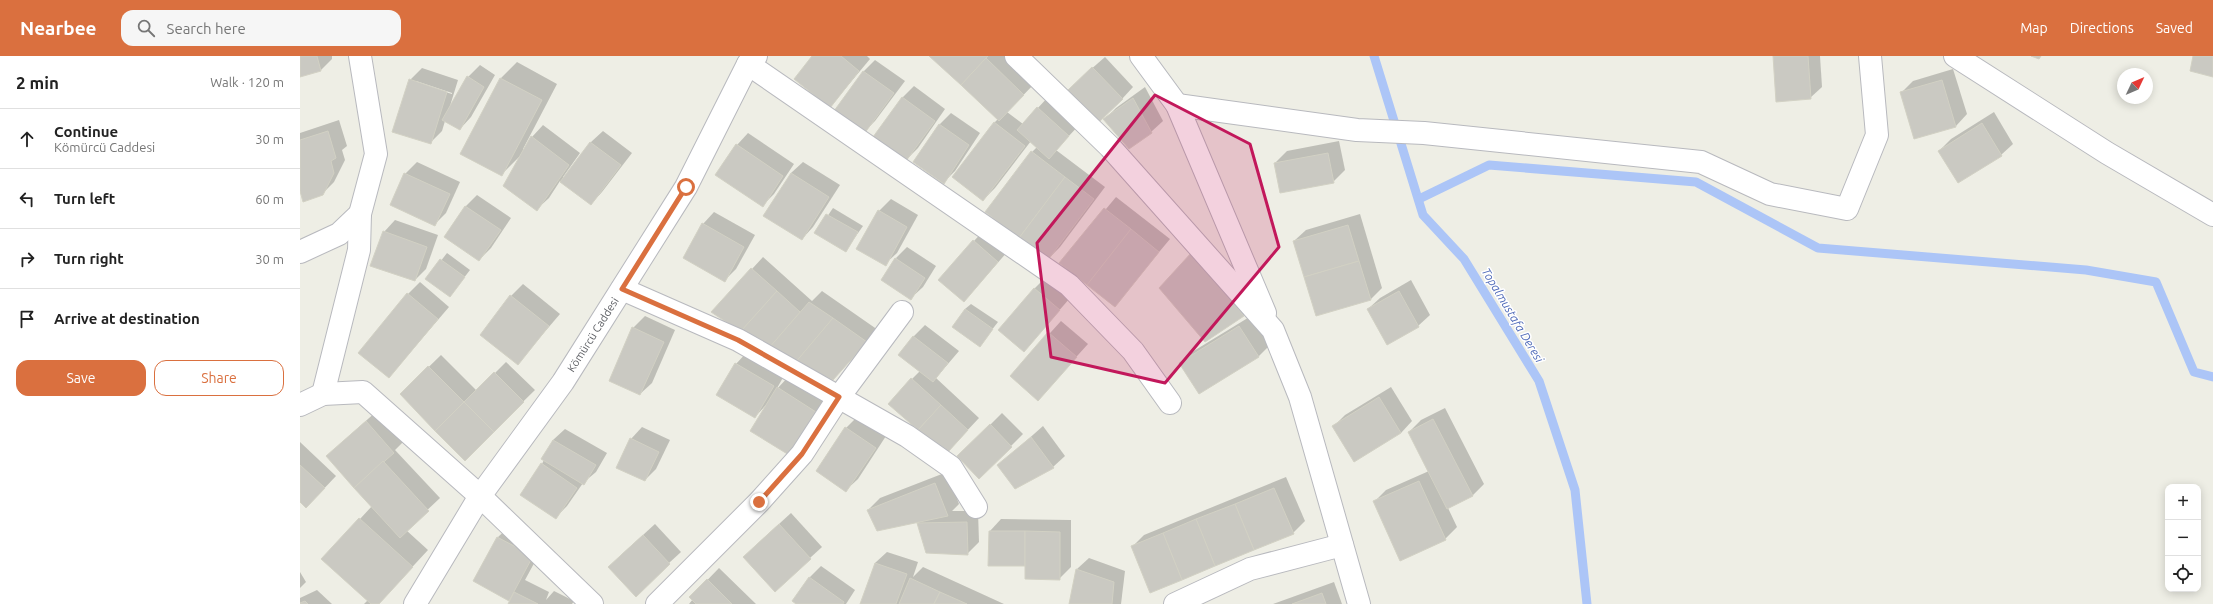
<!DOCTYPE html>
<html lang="en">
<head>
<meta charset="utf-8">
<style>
	body { margin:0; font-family:Ubuntu,sans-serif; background:#f6f6f6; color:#222 }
	.controls { position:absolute; right:12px; bottom:12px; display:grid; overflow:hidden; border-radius:8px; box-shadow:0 2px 10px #0003 }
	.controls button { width:36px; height:36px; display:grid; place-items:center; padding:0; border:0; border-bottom:1px solid #e0e0e0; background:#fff; color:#222; font:20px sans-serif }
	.compass { position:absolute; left:1817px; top:12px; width:36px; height:36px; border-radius:50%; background:#fff; box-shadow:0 2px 10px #0003; rotate:46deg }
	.stop { position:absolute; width:12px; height:12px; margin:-9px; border:3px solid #da703f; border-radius:50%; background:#fff }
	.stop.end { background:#da703f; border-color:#fff; box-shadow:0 1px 4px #0008 }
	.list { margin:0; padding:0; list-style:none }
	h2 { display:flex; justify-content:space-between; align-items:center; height:52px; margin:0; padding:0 16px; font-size:17px }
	h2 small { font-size:13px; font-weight:400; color:#767676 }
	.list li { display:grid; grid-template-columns:26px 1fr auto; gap:12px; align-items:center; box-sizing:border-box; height:60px; padding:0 16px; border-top:1px solid #e0e0e0 }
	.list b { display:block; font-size:15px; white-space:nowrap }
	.list p { margin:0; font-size:13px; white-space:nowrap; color:#767676 }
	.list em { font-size:13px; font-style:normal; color:#767676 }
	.actions { display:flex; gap:8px; padding:12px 16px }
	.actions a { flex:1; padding:9px 0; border:1px solid #da703f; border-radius:12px; text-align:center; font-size:14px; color:#da703f }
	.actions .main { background:#da703f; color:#fff }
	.icon { flex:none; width:22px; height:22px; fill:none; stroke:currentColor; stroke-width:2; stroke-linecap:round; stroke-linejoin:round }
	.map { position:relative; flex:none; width:1913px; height:548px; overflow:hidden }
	header { display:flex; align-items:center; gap:24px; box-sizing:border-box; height:56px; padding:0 20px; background:#da703f; color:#fff }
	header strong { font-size:19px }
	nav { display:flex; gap:22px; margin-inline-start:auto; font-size:14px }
	.search { width:280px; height:36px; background:#f6f6f6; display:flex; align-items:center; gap:10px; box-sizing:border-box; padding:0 14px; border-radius:12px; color:#767676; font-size:15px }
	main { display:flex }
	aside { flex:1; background:#fff }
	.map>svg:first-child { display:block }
	.shadow { fill:#0003; fill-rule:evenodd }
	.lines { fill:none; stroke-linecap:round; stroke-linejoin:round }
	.stream { stroke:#acc5f7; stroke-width:9 }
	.building { fill:#cac9c2; stroke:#d2d1c4 }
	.minor-casing { stroke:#b8b9be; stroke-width:24 }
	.tertiary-casing { stroke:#b8b9be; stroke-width:24 }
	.minor { stroke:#fff; stroke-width:22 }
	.tertiary { stroke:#fff; stroke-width:22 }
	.route { stroke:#da703f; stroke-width:5 }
	.marked { fill:#c2185b; fill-opacity:0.2; stroke:#c2185b; stroke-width:3; stroke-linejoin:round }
	.labels { text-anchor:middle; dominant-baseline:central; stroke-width:3; stroke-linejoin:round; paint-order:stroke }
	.street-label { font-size:11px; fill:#5d5f64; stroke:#fff }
	.water-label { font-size:12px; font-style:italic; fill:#506bb9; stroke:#fff }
</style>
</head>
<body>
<header>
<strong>Nearbee</strong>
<div class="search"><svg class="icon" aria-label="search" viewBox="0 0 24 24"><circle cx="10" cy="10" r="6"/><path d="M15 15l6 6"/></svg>Search here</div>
<nav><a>Map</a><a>Directions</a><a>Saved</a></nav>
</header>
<main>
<aside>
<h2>2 min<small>Walk · 120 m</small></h2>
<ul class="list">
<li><svg class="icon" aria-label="ahead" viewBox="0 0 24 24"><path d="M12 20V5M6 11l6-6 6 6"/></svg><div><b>Continue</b><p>Kömürcü Caddesi</p></div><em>30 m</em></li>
<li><svg class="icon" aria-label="left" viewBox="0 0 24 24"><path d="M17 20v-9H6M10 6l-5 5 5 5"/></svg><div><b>Turn left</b></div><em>60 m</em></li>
<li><svg class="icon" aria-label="right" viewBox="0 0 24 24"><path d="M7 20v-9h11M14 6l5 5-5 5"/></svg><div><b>Turn right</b></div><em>30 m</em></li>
<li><svg class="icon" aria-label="arrive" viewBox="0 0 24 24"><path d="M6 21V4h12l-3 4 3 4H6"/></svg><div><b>Arrive at destination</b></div></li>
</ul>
<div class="actions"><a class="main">Save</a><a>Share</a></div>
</aside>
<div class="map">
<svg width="1913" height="548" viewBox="0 0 1913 548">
	<rect width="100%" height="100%" fill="#eeeee5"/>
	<g class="shadow">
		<polygon points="0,0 32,0 32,3 21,14 0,20"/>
		<polygon points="513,0 567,0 570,3 530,51"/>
		<polygon points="631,0 707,0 735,27 707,56 723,68 749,40 780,68 756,94 805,131 760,191 748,203 732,96 737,91 731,85 695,132 683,144 694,67 698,63"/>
		<polygon points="1474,0 1520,0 1522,31 1510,42"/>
		<polygon points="805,1 833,31 822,43 781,22"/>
		<polygon points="575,4 605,25 575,65 564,76 535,55 564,15"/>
		<polygon points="217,6 257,28 223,93 225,93 232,81 243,69 280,97 263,121 264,122 291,86 303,75 332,97 302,136 291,148 260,125 249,142 237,153 220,100 201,119 161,98 201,22"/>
		<path d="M180,9L195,19L171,61L160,73L145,65L142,75L130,87L110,24L122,12L158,24L150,50L168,21ZM116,25L152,37V38L116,27Z"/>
		<polygon points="1653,13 1667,58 1656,70 1614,82 1601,37 1613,25"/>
		<polygon points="614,30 645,53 618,92 606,104 602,42"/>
		<polygon points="845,31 863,65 851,76 805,63 816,52"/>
		<polygon points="1694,56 1713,88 1701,99 1639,95 1651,83"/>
		<polygon points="651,57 680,77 655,115 644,126 639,69"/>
		<polygon points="39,64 47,90 42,94 45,104 34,126 22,138 0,131 0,77"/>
		<polygon points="448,77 494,108 474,138 463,149 437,89"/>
		<polygon points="1039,85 1045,114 1033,126 975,107 987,95"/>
		<polygon points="117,106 160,126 146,157 134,169 105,118"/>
		<polygon points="503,106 540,129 513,171 502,183 491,117"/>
		<polygon points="177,139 211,162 191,192 179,204 145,180 166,150"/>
		<polygon points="816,141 870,183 814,250 761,207"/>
		<polygon points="591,143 618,159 597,197 585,208 579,155"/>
		<polygon points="533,152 563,170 546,194 516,177"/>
		<polygon points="414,156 455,179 436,213 425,224 403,168"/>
		<polygon points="1060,158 1082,232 1071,243 994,185 1006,174"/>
		<polygon points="95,164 138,179 126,213 115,224 84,176"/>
		<polygon points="685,173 709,194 664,245 674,185"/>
		<polygon points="607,191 636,210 623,231 611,242 596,202"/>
		<polygon points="147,197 170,214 150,240 127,223"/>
		<polygon points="893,197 955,248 944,259 905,285"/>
		<polygon points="463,201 512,245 522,235 578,274 533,323 441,275 452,213"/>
		<polygon points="746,221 770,242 724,295 734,233"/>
		<polygon points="1111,224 1130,259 1118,270 1068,253 1080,242"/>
		<polygon points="120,226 149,251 89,321 108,238"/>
		<polygon points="223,228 260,258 218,307 211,240"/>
		<polygon points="671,248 698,266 680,289 665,253"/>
		<polygon points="345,260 375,274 352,327 340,338 333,272"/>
		<polygon points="951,260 970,289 958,301 881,307 892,296"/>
		<polygon points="761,265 788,288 738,343 711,320"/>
		<polygon points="625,269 659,295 636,322 679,362 648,395 612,323 620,315 613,281"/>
		<polygon points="447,296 485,318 476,334 489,320 527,344 501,386 466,349 455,361 436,308"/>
		<polygon points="141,299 177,335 206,306 235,334 165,403 101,338"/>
		<polygon points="1091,331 1112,365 1101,377 1034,370 1045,359"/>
		<polygon points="1145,352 1184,428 1172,440 1148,452 1157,471 1145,483 1074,446 1086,434 1129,415 1109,376 1121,364"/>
		<polygon points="78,354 105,384 95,394 140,442 106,474 128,494 78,548 64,548 68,544 60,463 72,450 39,389"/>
		<polygon points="702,357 723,378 679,422 659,400"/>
		<polygon points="557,361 586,380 558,423 546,434 546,372"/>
		<polygon points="743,370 765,400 753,411 699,409"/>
		<polygon points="342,371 370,384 356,413 345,424 331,383"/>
		<polygon points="265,373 307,397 296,416 283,427 267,450 255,462 242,408 253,384"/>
		<polygon points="0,386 36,420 18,439 0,447"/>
		<polygon points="647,416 659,448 652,455 678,455 679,486 667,498 618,467 621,465 568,454 580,442"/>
		<polygon points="986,421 1005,465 993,477 832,491 844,479"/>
		<polygon points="491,457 522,491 510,502 456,489"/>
		<polygon points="701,463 771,464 771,511 759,523 726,509 690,475"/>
		<polygon points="355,468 381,496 369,507 321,499"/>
		<polygon points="210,470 244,489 225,524 249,536 246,544 254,535 274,545 272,548 209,548 211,544 174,524 198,481"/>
		<polygon points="587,496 618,506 613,521 623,511 704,548 562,548 575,507"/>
		<polygon points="789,502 825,515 821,548 770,548 777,513"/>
		<polygon points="521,510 555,534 546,548 498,548 509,522"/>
		<polygon points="419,512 456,548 389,548 393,543 391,541"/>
		<polygon points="0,516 6,526 0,532"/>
		<polygon points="1034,526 1042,548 973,548"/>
		<polygon points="17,534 32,548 0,548 0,542"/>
	</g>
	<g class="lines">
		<g class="stream">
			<polyline points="1074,0 1123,159 1164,203 1239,325 1275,434 1287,548"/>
			<polyline points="1119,143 1189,109 1396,126 1518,192 1786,214 1856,226 1894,316 1913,321"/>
		</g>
	</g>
	<g class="building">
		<polygon points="0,0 17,0 21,15 0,21"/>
		<polygon points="512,0 541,0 559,15 530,52 494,23"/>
		<polygon points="629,0 688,0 661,29"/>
		<polygon points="1473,0 1508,0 1511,43 1476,46"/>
		<polygon points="1731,0 1741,0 1739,3"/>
		<polygon points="1893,0 1913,0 1913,21 1890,15"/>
		<polygon points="686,2 724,39 699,65 661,29"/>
		<polygon points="792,11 823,43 799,66 768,34"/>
		<polygon points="563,15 594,37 564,78 534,55"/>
		<polygon points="167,20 184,31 160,74 142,64"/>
		<polygon points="200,22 242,44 202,120 160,98"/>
		<polygon points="109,23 147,36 131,88 92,76"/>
		<polygon points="1642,24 1656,71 1614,83 1600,36"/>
		<polygon points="602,41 635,65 606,105 573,81"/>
		<polygon points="833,42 852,77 829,93 803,63"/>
		<polygon points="737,51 769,80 749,103 717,74"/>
		<polygon points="694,66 725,90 683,145 652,121"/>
		<polygon points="1682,67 1702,100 1658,127 1638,95"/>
		<polygon points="639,68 669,89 644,128 613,106"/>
		<polygon points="28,75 36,102 31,105 34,117 23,139 3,146 0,135 0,84"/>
		<polygon points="231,80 269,109 237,155 203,130"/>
		<polygon points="290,86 321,109 291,149 260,126"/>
		<polygon points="436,88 483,120 463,151 415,119"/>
		<polygon points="731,95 765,121 719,182 685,156"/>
		<polygon points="1028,97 1034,127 980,137 974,107"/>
		<polygon points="104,117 150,138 135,170 90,149"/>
		<polygon points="491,117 529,141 502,184 463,160"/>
		<polygon points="765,121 794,143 748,204 719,182"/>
		<polygon points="165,150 201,174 179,205 144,181"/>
		<polygon points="804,152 831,173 787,229 759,207"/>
		<polygon points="578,154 607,171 586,210 556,193"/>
		<polygon points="526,158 558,176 546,196 514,177"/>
		<polygon points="402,167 444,191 425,226 383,202"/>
		<polygon points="1048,169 1059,205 1004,221 993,185"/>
		<polygon points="831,173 859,196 815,251 787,229"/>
		<polygon points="83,175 127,191 115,225 70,210"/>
		<polygon points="673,184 698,206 664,246 638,224"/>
		<polygon points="892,196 944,260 905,286 859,232"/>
		<polygon points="595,202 625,222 611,244 581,224"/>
		<polygon points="140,203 165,221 150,241 125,223"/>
		<polygon points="1059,205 1071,244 1016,260 1004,221"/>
		<polygon points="451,212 477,235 441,276 411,256"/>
		<polygon points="734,232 760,254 724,296 698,274"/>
		<polygon points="477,235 500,256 469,292 441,275"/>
		<polygon points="1099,235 1119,271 1087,289 1067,253"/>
		<polygon points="107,237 138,263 89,322 58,297"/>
		<polygon points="210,239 249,270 218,309 180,279"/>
		<polygon points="509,246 533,262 495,307 469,292"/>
		<polygon points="665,253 693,273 680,291 652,271"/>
		<polygon points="533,262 567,286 533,324 495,307"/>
		<polygon points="939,270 959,301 899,338 879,307"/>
		<polygon points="332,271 364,286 340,339 309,325"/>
		<polygon points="748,276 777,301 738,345 710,320"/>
		<polygon points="613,280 648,307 633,326 598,299"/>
		<polygon points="435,307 474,330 455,362 416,339"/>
		<polygon points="128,310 164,346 135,375 100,338"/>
		<polygon points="194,316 224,346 194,376 164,346"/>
		<polygon points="611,322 641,349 618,374 588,348"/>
		<polygon points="477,331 516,356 489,399 450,375"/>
		<polygon points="1079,341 1101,377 1054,406 1032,370"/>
		<polygon points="164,346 194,376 165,405 135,375"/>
		<polygon points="641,349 668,374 648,396 618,374"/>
		<polygon points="1133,363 1173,440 1147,453 1108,376"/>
		<polygon points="66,365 94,397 54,432 26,400"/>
		<polygon points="690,368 712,391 679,423 657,400"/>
		<polygon points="545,371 576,392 546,436 516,415"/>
		<polygon points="731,381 754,412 715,433 697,409"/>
		<polygon points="330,382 359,396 345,425 316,412"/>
		<polygon points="253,384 296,409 284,429 241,403"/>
		<polygon points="83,405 129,455 100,482 54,432"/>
		<polygon points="241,407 277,432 256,463 220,439"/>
		<polygon points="0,409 25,432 6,452 0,446"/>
		<polygon points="1119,425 1146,484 1100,505 1073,445"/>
		<polygon points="635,427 648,460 577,475 567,454"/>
		<polygon points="974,432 994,478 954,494 935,448"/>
		<polygon points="935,448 954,494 915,510 896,463"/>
		<polygon points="59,462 113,511 79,548 71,548 21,503"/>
		<polygon points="896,463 915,510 882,524 863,477"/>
		<polygon points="667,466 668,499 626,497 617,467"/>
		<polygon points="479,468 511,503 475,536 443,501"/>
		<polygon points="689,475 725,475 725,510 688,510"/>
		<polygon points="725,475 760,476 760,524 725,523"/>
		<polygon points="863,477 882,524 850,537 831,490"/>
		<polygon points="343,479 370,508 336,541 308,511"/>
		<polygon points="197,481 233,500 209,545 173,525"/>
		<polygon points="575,507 607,518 596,548 560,548"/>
		<polygon points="776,513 814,526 812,548 769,548"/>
		<polygon points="509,521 544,546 543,548 496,548 492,545"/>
		<polygon points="610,522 640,536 634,548 599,548"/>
		<polygon points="407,523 432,548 396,548 389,541"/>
		<polygon points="214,536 238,548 208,548"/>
		<polygon points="640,536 667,548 634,548"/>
		<polygon points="1022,537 1026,548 992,548"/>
		<polygon points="5,545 8,548 0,548 0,547"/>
	</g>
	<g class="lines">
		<g class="minor-casing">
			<g id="minor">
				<polyline points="716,0 810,91 973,274 1000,341 1059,548"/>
				<polyline points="841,0 877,49 965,257"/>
				<polyline points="1655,0 1807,97 1913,159"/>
				<polyline points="448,8 769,229 833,295 870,347"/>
				<polyline points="877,49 1057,74 1124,77 1401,106 1470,138 1547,153 1577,79 1570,0"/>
				<polyline points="0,196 39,178 60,158"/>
				<polyline points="322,233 438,284 607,380 651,411 676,451"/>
				<polyline points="23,338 59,194 60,158 76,98 60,0"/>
				<polyline points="0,349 23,338 63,336 180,440 292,548"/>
				<polyline points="357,548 459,446 502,398 539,341 602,256"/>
				<polyline points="875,548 950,513 1042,489"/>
			</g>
		</g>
		<g class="tertiary-casing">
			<g id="tertiary">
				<path id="s1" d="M115,548L180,440L263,326L386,131L448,8L456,0"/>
			</g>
		</g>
		<use href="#minor" class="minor"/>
		<use href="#tertiary" class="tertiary"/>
	</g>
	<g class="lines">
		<polyline class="route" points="386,131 322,233 438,284 539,341 502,398 459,446"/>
	</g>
	<path class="marked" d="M855,39L950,88L979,191L865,327L751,301L737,187Z"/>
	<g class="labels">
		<g class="street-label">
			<text stroke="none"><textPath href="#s1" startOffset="323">Kömürcü Caddesi</textPath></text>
		</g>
		<g class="water-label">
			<text transform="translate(1213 259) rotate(59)">Topalmustafa Deresi</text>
		</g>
	</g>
</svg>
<div class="controls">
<button>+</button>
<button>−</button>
<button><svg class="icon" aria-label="locate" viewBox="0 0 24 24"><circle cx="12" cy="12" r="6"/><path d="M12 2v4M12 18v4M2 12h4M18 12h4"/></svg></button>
</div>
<svg class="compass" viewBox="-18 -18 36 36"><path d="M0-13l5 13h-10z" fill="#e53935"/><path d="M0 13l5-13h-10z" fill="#767676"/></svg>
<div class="stop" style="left:386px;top:131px"></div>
<div class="stop end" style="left:459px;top:446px"></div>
</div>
</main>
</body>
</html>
